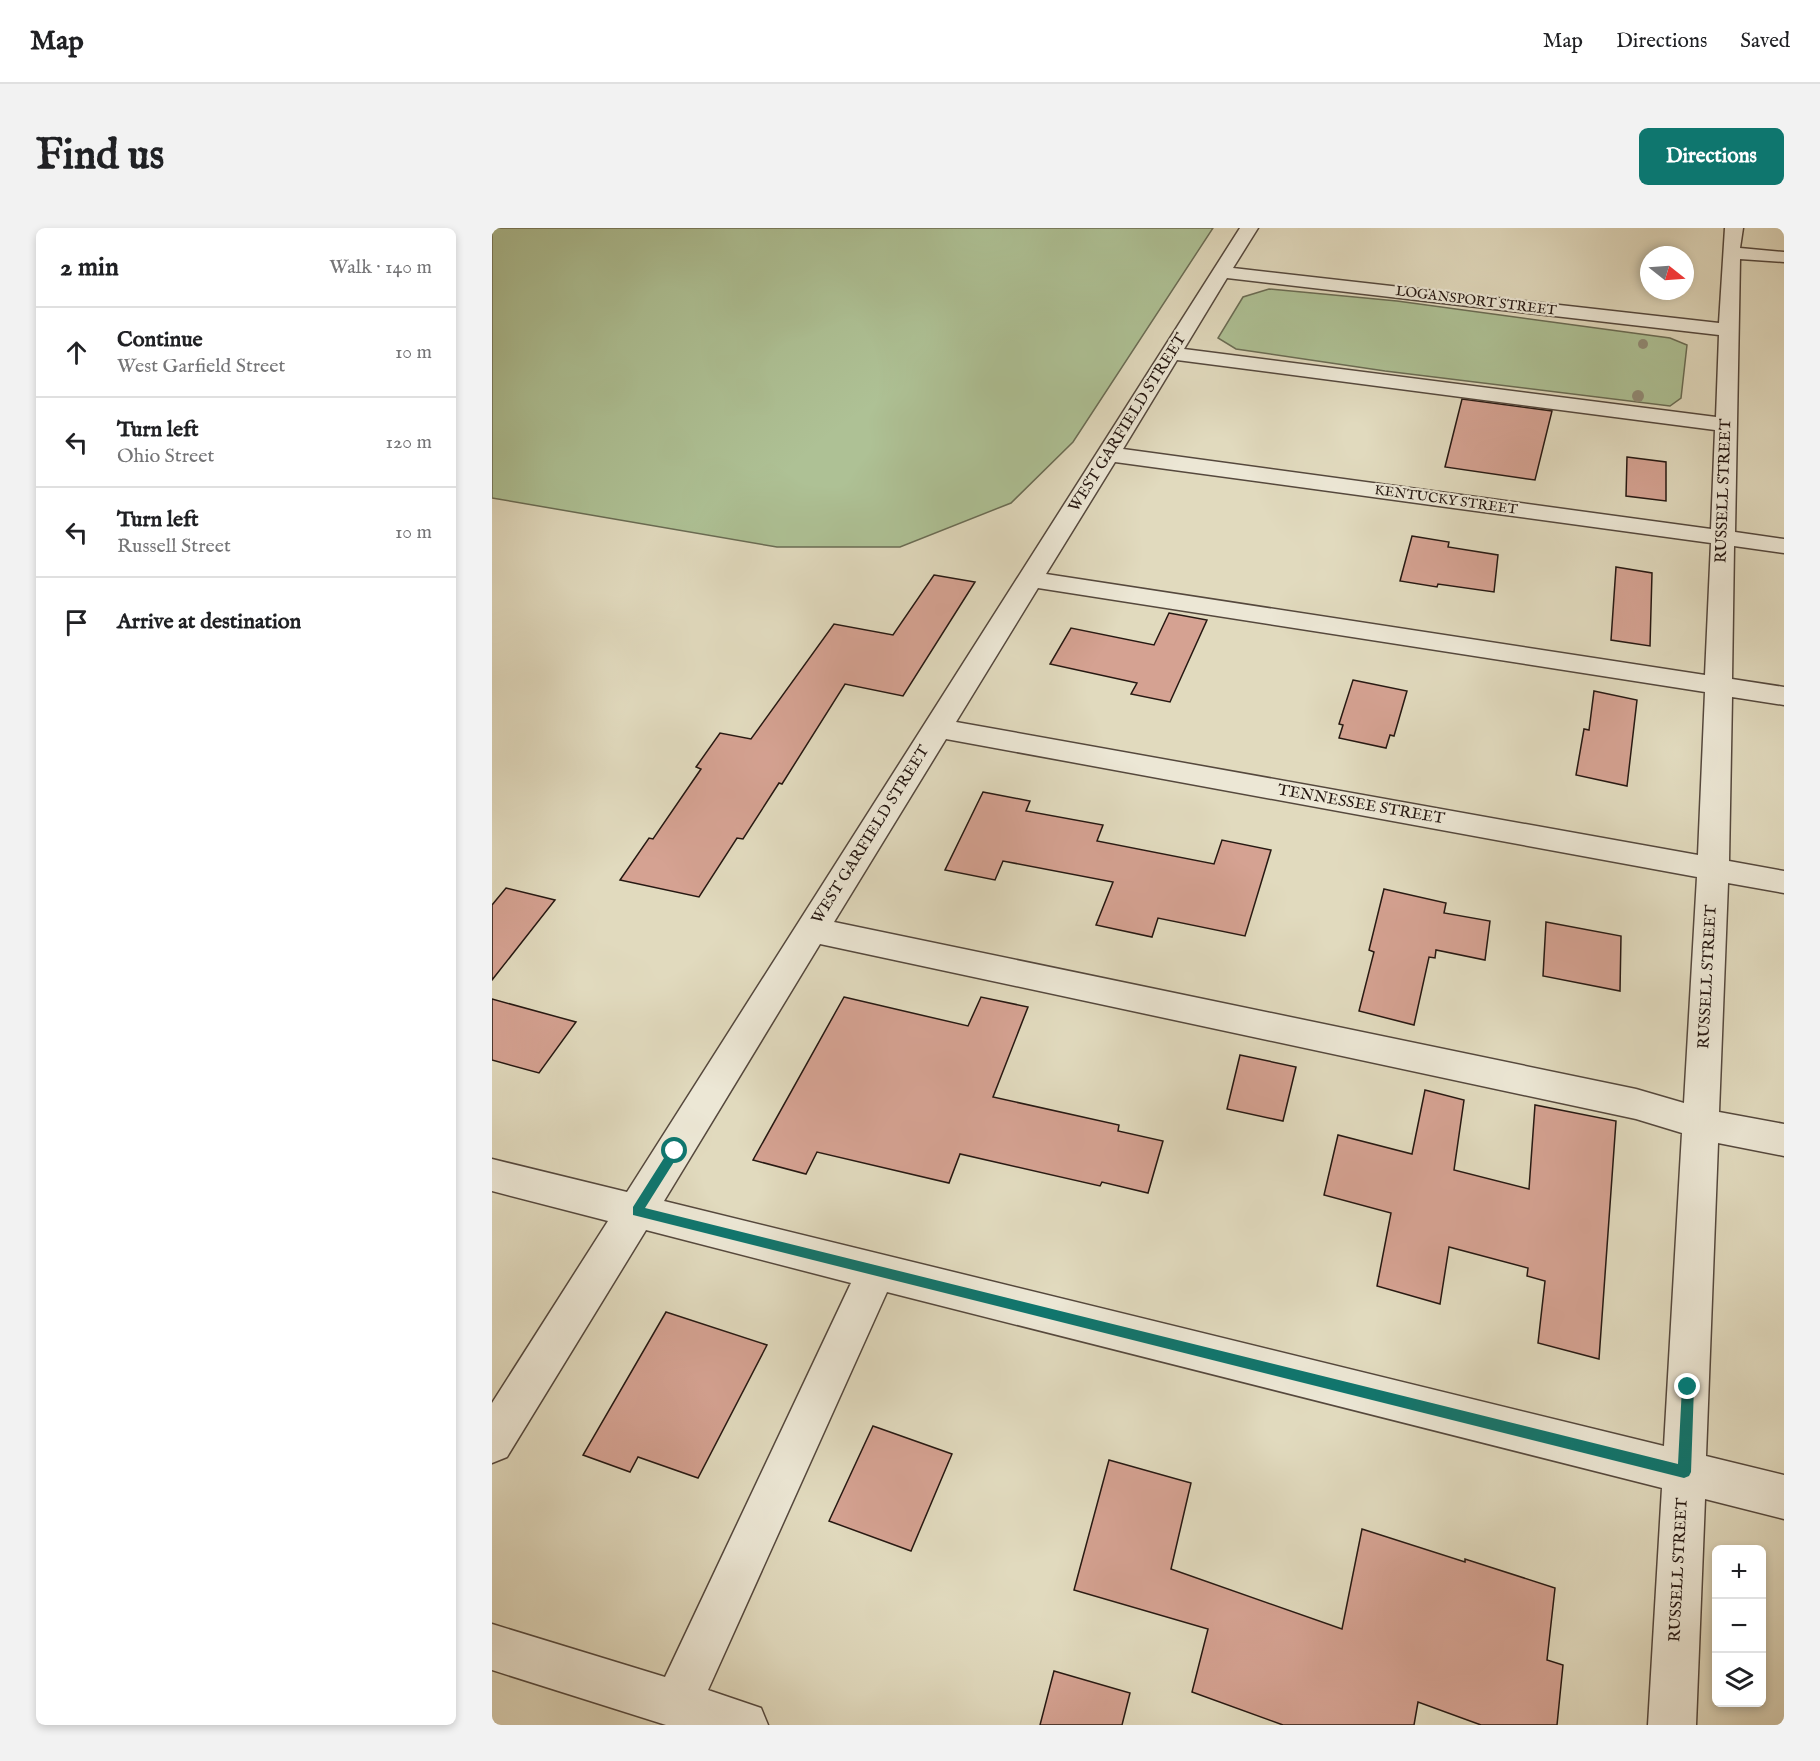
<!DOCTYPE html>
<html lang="en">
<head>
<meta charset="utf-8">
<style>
	body { margin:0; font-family:"IM FELL English",serif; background:#f2f2f2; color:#202124 }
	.controls { position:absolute; right:18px; bottom:18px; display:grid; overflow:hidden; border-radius:9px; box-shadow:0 3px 9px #0003 }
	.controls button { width:54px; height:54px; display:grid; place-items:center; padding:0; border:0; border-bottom:2px solid #e0e0e0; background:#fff; color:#202124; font:30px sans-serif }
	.compass { position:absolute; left:1148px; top:18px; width:54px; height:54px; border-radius:50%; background:#fff; box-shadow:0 3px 9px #0003; rotate:107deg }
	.stop { position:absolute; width:18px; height:18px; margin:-14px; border:4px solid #0f766e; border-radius:50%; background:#fff }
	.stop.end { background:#0f766e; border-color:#fff; box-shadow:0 2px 6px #0008 }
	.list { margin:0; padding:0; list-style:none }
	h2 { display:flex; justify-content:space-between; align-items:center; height:78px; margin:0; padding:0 24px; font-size:26px }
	h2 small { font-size:20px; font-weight:400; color:#757577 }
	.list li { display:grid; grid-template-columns:39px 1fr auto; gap:18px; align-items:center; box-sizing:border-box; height:90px; padding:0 24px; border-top:2px solid #e0e0e0 }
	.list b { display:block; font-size:22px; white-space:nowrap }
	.list p { margin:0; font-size:20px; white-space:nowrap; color:#757577 }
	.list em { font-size:20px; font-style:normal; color:#757577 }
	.icon { flex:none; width:33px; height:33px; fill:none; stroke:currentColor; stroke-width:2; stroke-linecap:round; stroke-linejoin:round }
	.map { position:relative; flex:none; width:1292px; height:1497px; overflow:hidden; border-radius:9px }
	header { display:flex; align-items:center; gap:36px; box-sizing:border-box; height:84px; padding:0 30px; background:#fff; border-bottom:2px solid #e0e0e0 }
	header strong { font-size:28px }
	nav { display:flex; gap:33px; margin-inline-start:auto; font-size:21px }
	.intro { display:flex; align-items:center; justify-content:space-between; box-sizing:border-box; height:144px; padding:0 36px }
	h1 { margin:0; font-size:42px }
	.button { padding:15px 27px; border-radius:9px; background:#0f766e; color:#fff; font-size:21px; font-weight:700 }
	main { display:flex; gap:36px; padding:0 36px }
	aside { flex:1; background:#fff; border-radius:9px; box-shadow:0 3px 9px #0003 }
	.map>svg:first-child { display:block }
	.green { fill:#aec195; stroke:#6a6c54; stroke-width:1.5 }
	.building { fill:#d5a292; stroke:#261812; stroke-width:1.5 }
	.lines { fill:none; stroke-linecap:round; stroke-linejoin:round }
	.minor-casing { stroke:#55483d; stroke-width:3 }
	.minor { fill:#ece7d5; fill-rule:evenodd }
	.tree { fill:#918b75 }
	.route { fill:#0f766e }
	.labels { text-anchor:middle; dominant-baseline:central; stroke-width:4.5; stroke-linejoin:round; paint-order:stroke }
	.far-street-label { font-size:14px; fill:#261812; stroke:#ece7d5 }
	.street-label { font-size:16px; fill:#261812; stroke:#ece7d5 }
</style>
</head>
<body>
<header>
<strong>Map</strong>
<nav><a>Map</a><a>Directions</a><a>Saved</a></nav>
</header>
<div class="intro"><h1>Find us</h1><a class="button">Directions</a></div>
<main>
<aside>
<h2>2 min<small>Walk · 140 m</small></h2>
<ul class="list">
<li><svg class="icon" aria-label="ahead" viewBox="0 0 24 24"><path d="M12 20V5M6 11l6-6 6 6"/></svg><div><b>Continue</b><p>West Garfield Street</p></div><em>10 m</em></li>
<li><svg class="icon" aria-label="left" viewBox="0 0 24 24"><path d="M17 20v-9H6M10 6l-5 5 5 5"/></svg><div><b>Turn left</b><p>Ohio Street</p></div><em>120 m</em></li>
<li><svg class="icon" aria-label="left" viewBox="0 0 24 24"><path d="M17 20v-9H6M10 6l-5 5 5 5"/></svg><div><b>Turn left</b><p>Russell Street</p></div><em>10 m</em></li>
<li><svg class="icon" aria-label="arrive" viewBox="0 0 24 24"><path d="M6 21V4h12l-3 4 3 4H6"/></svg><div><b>Arrive at destination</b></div></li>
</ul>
</aside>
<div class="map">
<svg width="1292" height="1497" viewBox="0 0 1292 1497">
	<rect width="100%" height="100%" fill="#e1dabe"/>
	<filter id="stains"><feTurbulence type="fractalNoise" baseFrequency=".00333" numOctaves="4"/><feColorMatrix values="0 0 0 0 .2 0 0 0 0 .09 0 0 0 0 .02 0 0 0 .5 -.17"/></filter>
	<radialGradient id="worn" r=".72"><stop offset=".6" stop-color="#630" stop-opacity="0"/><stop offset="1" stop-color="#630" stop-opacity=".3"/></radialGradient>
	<g class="green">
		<polygon points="0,0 721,0 581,214 519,275 408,319 285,319 0,270"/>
		<polygon points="777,61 905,73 1178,110 1195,117 1189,170 1178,178 893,143 744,121 726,110 751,69"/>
	</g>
	<g class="building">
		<polygon points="970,171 1060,183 1043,252 953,239"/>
		<polygon points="1135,229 1174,234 1174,273 1134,268"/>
		<polygon points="920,308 957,314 956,319 1006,327 1002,364 946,356 945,359 908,353"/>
		<polygon points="1124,339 1160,345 1158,418 1119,412"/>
		<polygon points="442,347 483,354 411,468 353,456 290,556 287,555 251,611 245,610 207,669 128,652 157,610 161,611 209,541 204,539 228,505 259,511 342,396 401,407"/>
		<polygon points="677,385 715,392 678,474 639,466 645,455 558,436 579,400 662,417"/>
		<polygon points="861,452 915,463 902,508 898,507 894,520 847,510 851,497 847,496"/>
		<polygon points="1102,463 1145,472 1135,558 1084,547 1092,501 1097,502"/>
		<polygon points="491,564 538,573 534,583 611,597 605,613 722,636 730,612 779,622 753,708 666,690 660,709 604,697 621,654 511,633 503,652 453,642"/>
		<polygon points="14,660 63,672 0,752 0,677"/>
		<polygon points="892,661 954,675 952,685 998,693 993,732 944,722 943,730 937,729 922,797 867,783 882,724 877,722"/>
		<polygon points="1054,694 1129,708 1128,763 1051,748"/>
		<polygon points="352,769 476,798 489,769 536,779 501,869 627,897 626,903 671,913 656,965 610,954 608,958 468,926 457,955 325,924 314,946 261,932"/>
		<polygon points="0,771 84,794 47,845 0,832"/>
		<polygon points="748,827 804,839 791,893 735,881"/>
		<polygon points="933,862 972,872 962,942 1037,961 1043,877 1124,893 1107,1131 1046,1115 1053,1053 1035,1048 1036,1040 957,1019 948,1076 885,1058 899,985 832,967 846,907 920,926"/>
		<polygon points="174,1084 275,1117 206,1250 146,1229 138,1244 91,1227"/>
		<polygon points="381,1198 460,1226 419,1323 337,1293"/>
		<polygon points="617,1232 699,1255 679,1341 850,1401 870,1301 973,1334 973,1331 1063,1360 1055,1432 1071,1437 1065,1497 989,1497 926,1474 922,1497 791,1497 700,1464 716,1401 582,1362"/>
		<polygon points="562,1443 638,1465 630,1497 548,1497"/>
	</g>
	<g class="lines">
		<g class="minor-casing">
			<path id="minor" d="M748,0H766L741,40L1227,95L1233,0H1251L1248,20L1292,24V34L1248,31L1243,304L1292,311V325L1242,318L1240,451L1292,459V477L1240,469L1237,633L1292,643V665L1236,655L1227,884L1292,896V928L1226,915L1214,1228L1292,1247V1291L1213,1271L1204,1497H1156L1170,1260L395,1064L216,1462L269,1480L276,1497H174L0,1442V1396L173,1449L359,1055L154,1002L15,1229L0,1235V1175L116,993L0,963V931L135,964ZM735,50L1227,107L1224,189L692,121ZM685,132L1223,202L1219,301L631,221ZM623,234L1219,315L1213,447L554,346ZM546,360L1213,464L1206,627L464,494ZM454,511L1205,649L1192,875L1144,861L342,694ZM328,716L1144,891L1190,905L1172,1218L172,973Z"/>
		</g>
		<use href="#minor" class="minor"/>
	</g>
	<g class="tree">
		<circle cx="1151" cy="116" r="5"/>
		<circle cx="1146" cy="168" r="6"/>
	</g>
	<polygon class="route" points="183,918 187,919 187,926 153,980 1186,1236 1190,1159 1196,1153 1202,1159 1199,1244 1197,1248 1192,1250 141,987 141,979 179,919"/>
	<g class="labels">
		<g class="far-street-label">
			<text transform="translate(984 73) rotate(7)">LOGANSPORT STREET</text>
			<text transform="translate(954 272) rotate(8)">KENTUCKY STREET</text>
		</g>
		<g class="street-label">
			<text transform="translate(636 195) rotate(-58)">WEST GARFIELD STREET</text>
			<text transform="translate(1232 263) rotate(-88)">RUSSELL STREET</text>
			<text transform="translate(869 577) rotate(10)">TENNESSEE STREET</text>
			<text transform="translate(379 607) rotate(-58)">WEST GARFIELD STREET</text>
			<text transform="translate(1216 749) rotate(-87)">RUSSELL STREET</text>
			<text transform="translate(1187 1342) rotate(-87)">RUSSELL STREET</text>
		</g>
	</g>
	<rect width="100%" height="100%" filter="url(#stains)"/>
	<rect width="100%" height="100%" fill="url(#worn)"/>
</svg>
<div class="controls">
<button>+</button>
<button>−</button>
<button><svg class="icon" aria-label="layers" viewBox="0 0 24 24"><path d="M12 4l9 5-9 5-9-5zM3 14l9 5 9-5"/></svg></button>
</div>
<svg class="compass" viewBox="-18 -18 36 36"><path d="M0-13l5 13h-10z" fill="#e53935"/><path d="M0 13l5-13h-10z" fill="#757577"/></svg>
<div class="stop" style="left:183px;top:923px"></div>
<div class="stop end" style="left:1196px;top:1159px"></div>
</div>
</main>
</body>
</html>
